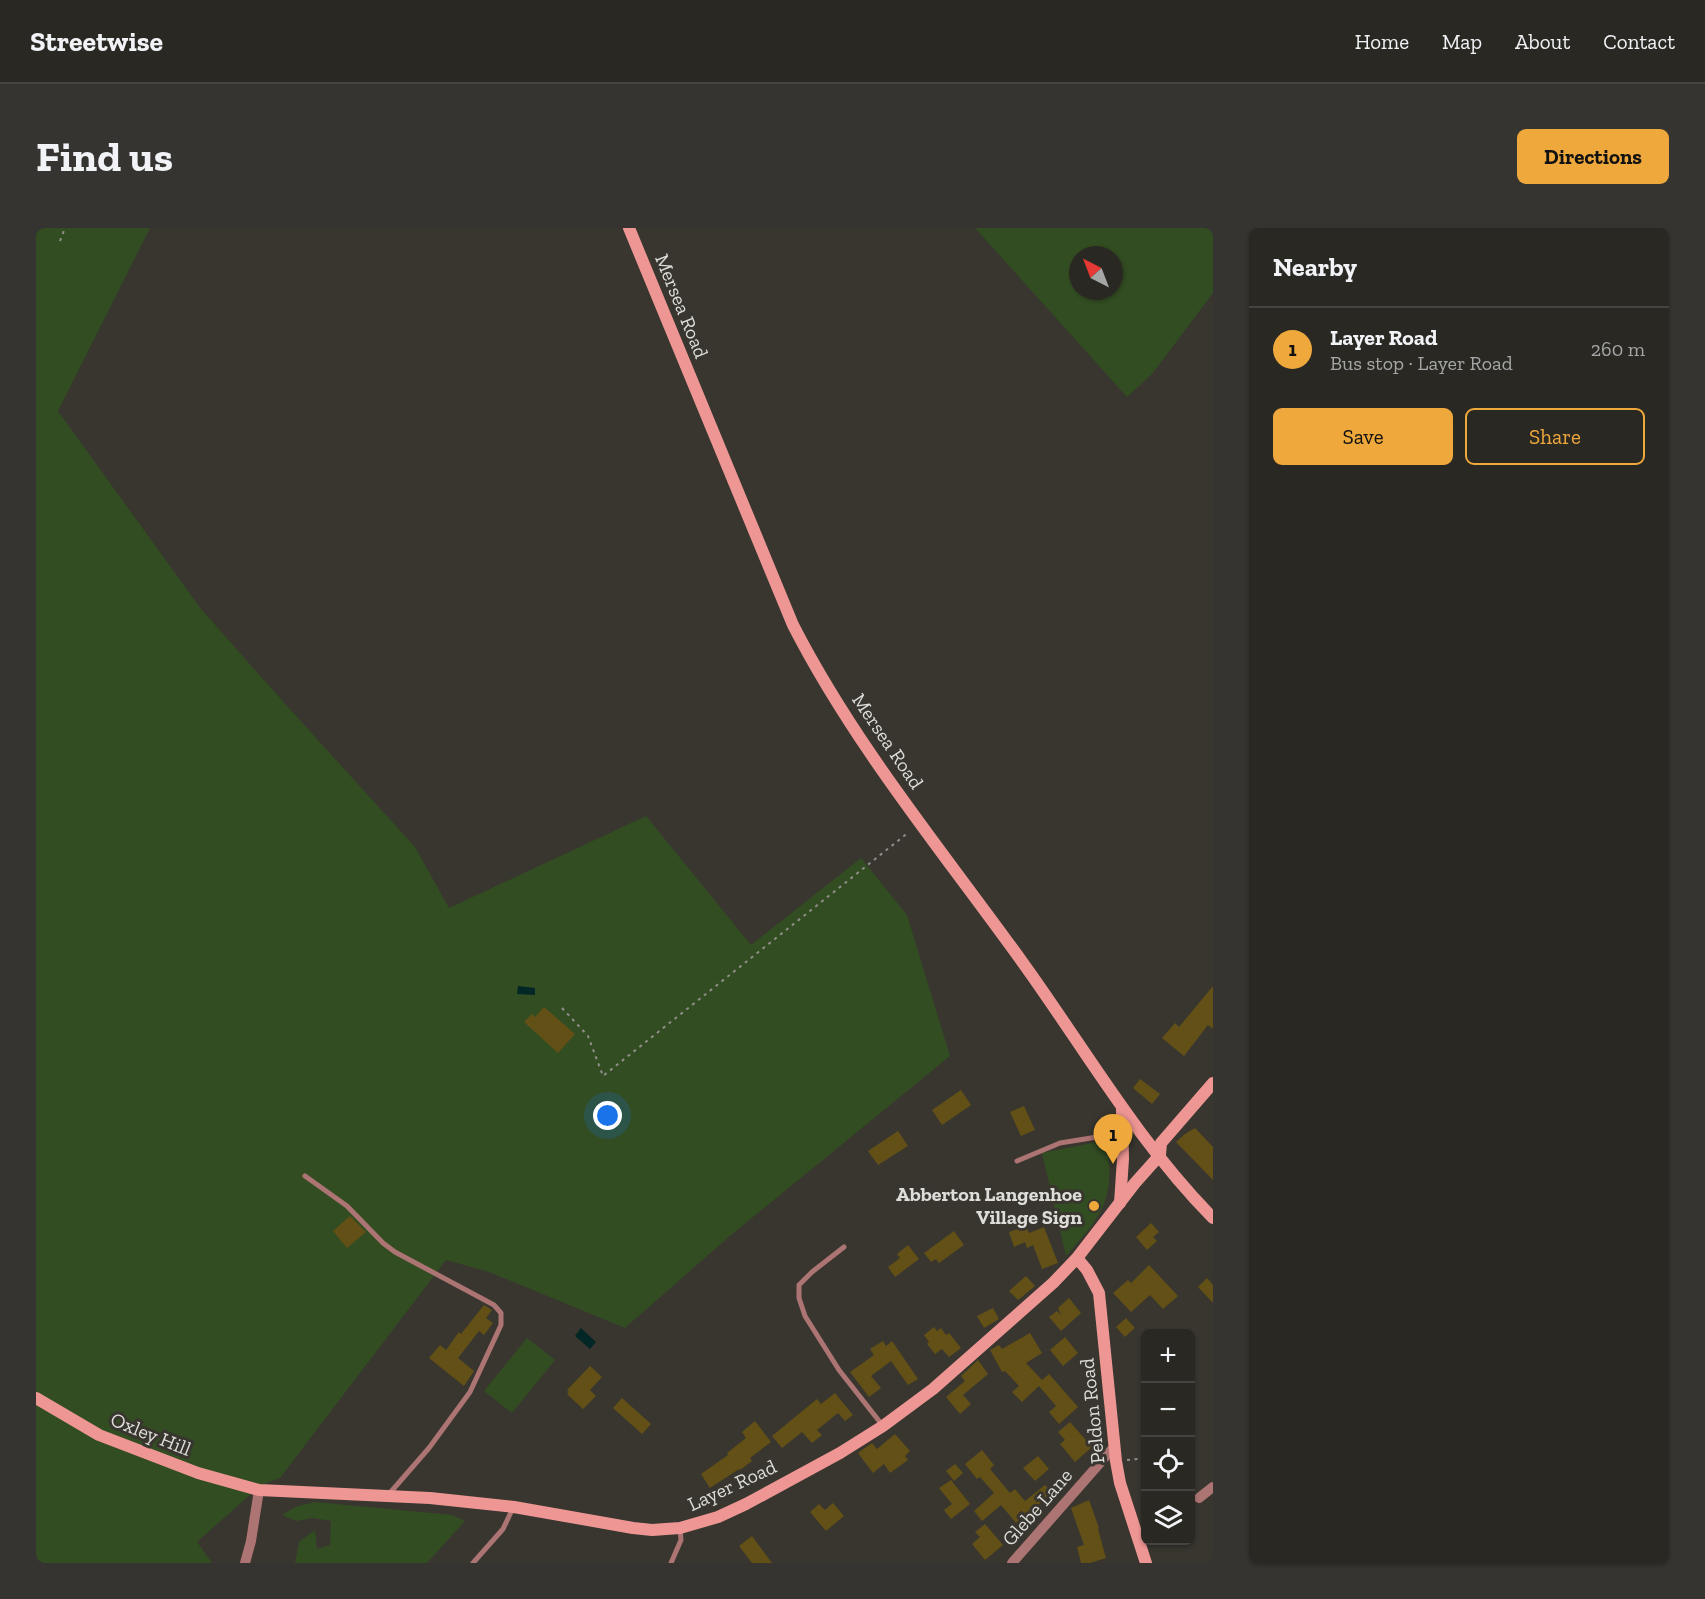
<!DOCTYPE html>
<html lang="en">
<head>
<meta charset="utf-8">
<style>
	body { margin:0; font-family:"Zilla Slab",serif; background:#363430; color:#f1f3f6 }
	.controls { position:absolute; right:18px; bottom:18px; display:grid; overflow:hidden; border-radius:9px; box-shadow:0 2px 4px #0004 }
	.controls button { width:54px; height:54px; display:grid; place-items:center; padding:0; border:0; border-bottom:2px solid #464441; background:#2a2823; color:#f1f3f6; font:30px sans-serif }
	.compass { position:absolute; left:1033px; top:18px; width:54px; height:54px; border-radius:50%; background:#2a2823; box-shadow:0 2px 4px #0004; rotate:318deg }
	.you { position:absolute; left:572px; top:888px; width:21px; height:21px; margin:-15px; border:4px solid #fff; border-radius:50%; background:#1a73e8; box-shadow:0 0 0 9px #1a73e833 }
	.badge { display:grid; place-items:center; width:39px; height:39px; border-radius:50%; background:#eea83c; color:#111; font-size:20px; font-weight:700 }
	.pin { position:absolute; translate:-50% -50px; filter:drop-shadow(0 2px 3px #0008) }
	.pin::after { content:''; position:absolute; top:32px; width:21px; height:18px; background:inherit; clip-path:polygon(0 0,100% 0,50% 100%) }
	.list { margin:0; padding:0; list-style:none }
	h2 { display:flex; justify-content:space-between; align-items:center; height:78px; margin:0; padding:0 24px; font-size:26px }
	h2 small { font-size:20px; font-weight:400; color:#a5a6a6 }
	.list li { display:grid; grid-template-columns:39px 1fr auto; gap:18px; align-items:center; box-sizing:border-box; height:84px; padding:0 24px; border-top:2px solid #464441 }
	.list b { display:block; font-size:22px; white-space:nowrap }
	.list p { margin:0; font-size:20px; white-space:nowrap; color:#a5a6a6 }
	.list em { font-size:20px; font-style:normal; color:#a5a6a6 }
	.actions { display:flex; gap:12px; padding:18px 24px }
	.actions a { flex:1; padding:14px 0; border:2px solid #eea83c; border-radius:9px; text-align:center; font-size:21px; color:#eea83c }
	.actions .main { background:#eea83c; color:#111 }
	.icon { flex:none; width:33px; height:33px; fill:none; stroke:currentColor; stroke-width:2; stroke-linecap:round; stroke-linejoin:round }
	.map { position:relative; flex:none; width:1177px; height:1335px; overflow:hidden; border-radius:9px }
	header { display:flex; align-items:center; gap:36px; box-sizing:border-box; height:84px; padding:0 30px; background:#2a2823; border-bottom:2px solid #464441 }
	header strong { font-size:28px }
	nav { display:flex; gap:33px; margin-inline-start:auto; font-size:21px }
	.intro { display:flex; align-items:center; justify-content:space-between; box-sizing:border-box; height:144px; padding:0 36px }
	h1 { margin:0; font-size:42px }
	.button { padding:15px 27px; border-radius:9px; background:#eea83c; color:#111; font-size:21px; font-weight:700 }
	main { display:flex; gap:36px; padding:0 36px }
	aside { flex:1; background:#2a2823; border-radius:9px; box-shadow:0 2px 4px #0004 }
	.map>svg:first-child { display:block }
	.green { fill:#334d22; fill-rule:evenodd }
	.water { fill:#032626 }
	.building { fill:#625016 }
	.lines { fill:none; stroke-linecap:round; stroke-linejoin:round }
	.path { stroke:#908e89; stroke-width:2; stroke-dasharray:3 4.5; stroke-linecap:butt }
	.lane { stroke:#ac7472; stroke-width:5 }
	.street { stroke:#ac7472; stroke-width:10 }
	.secondary { stroke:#ee9694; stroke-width:12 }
	.poi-dot { fill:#eea83c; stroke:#38362f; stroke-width:2 }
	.labels { text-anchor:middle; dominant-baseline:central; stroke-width:6; stroke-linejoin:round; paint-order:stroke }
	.street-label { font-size:20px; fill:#deddd9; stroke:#38362f }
	.poi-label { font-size:20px; font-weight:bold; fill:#deddd9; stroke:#38362f; text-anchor:end }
</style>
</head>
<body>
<header>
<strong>Streetwise</strong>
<nav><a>Home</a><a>Map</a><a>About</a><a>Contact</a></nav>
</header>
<div class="intro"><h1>Find us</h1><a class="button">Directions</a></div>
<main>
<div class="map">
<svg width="1177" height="1335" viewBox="0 0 1177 1335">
	<rect width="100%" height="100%" fill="#38362f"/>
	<g class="green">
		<polygon points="0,0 114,0 22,183 165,381 252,479 379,619 413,680 610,588 715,717 825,630 871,687 914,828 695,1007 589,1100 453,1044 410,1032 244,1250 225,1257 161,1314 176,1335 0,1335"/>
		<path d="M939,0H1177V65L1116,146L1091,169ZM1042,27H1078V63H1042Z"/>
		<path d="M1071,912L1073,914C1073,931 1075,950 1071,966C1065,991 1046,1009 1030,1028L1006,925Z"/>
		<polygon points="491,1110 519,1132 476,1185 448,1163"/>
		<polygon points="279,1274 416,1287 429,1293 391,1335 259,1335 263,1314 279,1302 281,1321 294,1317 295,1293 277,1290 260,1293 246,1287 259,1279"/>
	</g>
	<g class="water">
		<polygon points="482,758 499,760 499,767 481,766"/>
		<polygon points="545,1100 560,1114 554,1121 539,1108"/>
	</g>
	<g class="building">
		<polygon points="1177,758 1177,801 1172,797 1148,828 1126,810 1139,795 1143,799"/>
		<polygon points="508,779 539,806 522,825 488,794 496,786 499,789"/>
		<polygon points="1104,851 1124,866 1116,876 1097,860"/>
		<polygon points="925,862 935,877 906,897 896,882"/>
		<polygon points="988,878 999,902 985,908 974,884"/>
		<polygon points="1159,900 1177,919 1177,952 1140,914 1149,906"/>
		<polygon points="862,903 872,918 842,937 832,923"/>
		<polygon points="314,988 330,1004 311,1020 297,1003"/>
		<polygon points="1115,995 1123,1004 1117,1009 1121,1013 1111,1022 1100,1009"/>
		<polygon points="990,998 993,1005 1008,999 1022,1035 1006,1041 997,1017 991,1020 989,1014 978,1019 973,1004"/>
		<polygon points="918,1003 928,1017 903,1035 900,1031 895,1034 888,1025"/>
		<polygon points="872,1017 883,1031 859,1049 852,1039 864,1030 861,1026"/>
		<polygon points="1113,1037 1142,1068 1127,1081 1114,1067 1095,1084 1077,1065 1092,1052 1095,1055"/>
		<polygon points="990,1048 999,1058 982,1072 973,1063"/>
		<polygon points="1171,1050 1177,1057 1177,1075 1162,1059"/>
		<polygon points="1033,1070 1045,1085 1025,1103 1013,1089 1021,1083 1025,1087 1022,1080"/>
		<polygon points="448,1077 456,1082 450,1090 457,1095 448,1107 443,1103 422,1130 438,1143 428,1158 393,1130 404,1117 410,1122 423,1104 425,1106"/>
		<polygon points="957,1080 963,1091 948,1100 941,1088"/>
		<polygon points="1090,1090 1099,1100 1089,1109 1080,1099"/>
		<polygon points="898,1099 901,1103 905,1100 910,1107 913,1105 925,1120 913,1129 906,1121 899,1126 891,1116 893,1114 888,1107"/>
		<polygon points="994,1105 1006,1125 990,1135 1006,1152 1013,1146 1042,1179 1023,1196 1013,1184 1020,1178 1003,1158 986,1174 976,1164 983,1158 969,1143 966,1144 954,1122 963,1117 966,1121"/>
		<polygon points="1029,1109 1042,1125 1027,1138 1014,1122"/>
		<polygon points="847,1113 850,1118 856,1113 882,1151 872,1157 855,1133 835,1148 845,1160 833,1169 814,1144 838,1127 834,1121"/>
		<polygon points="942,1132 952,1146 927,1167 935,1176 924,1186 910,1169 929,1153 925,1148"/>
		<polygon points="554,1138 566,1149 554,1162 560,1168 547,1181 531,1166 533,1164 531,1162"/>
		<polygon points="799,1165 817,1187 809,1193 802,1185 781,1202 786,1207 776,1215 766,1204 746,1220 736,1208 781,1171 785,1176"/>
		<polygon points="586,1170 615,1196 606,1206 577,1180"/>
		<polygon points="719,1193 735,1214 714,1230 716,1233 704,1242 703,1241 674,1260 665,1246 692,1227 691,1225 710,1210 706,1204"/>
		<polygon points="1034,1194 1056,1219 1039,1234 1024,1216 1029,1212 1022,1204"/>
		<polygon points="859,1206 874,1223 869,1228 872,1232 854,1245 848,1236 837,1245 822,1225 836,1215 841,1221"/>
		<polygon points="946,1222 958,1237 954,1241 974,1265 979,1261 989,1273 1009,1257 1017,1265 980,1295 965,1277 946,1293 938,1283 958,1265 944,1249 941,1251 929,1236"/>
		<polygon points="1002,1228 1013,1241 999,1253 987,1240"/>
		<polygon points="919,1236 927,1245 918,1253 910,1243"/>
		<polygon points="915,1252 934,1276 915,1291 908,1282 916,1276 903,1260"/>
		<polygon points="1053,1272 1063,1300 1062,1301 1070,1330 1054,1335 1045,1335 1041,1319 1048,1317 1035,1280"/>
		<polygon points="797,1275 808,1288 790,1303 774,1284 783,1276 789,1282"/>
		<polygon points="949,1296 967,1317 949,1332 936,1316 944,1309 939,1304"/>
		<polygon points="716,1308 736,1335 716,1335 703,1318"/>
	</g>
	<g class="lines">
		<g class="path">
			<polyline points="24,13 29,0"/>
			<polyline points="526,780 552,808 567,848 873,604"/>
			<polyline points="1091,1232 1110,1230"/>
		</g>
		<g class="lane">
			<polyline points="981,933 1024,915 1086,905"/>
			<polyline points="269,948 311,978 347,1015 359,1024 458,1077 465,1085 465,1097 434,1164 393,1220 353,1266"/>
			<polyline points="808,1019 776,1044 763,1057 763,1070 769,1088 803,1142 847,1198"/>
			<polyline points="437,1335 467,1301 477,1280"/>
			<polyline points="635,1335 645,1312 644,1300"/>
		</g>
		<g class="street">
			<polyline points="1163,1270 1177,1259"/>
			<polyline points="209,1335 215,1313 223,1262"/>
			<polyline points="976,1335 1078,1219"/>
		</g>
		<g class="secondary">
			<path d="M593,0L757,397C819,518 908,625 987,735C1049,821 1102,914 1177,990"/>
			<polyline points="1124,927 1125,915 1177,855"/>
			<polyline points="1084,975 1087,931 1086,881"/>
			<polyline points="1041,1030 1051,1042 1063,1065 1080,1233 1084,1255 1110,1335"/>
			<polyline points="0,1170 63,1207 162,1245 223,1262 394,1270 478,1279 597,1300 616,1302 644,1300 682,1289 710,1276 804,1225 847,1198 897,1161 1017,1055 1041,1030 1099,955 1124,927"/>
		</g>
	</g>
	<circle class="poi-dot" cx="1058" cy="978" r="6"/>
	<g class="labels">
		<g class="street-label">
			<text transform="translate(646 78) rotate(68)">Mersea Road</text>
			<text transform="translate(852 513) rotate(56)">Mersea Road</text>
			<text transform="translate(1056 1183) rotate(-96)">Peldon Road</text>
			<text transform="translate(115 1206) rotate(22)">Oxley Hill</text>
			<text transform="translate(696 1257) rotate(-25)">Layer Road</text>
			<text transform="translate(1001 1279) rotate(-49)">Glebe Lane</text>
		</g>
		<g class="poi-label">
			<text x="1046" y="966">Abberton Langenhoe<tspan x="1046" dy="23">Village Sign</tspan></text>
		</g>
	</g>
</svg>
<div class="controls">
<button>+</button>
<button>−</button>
<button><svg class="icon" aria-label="locate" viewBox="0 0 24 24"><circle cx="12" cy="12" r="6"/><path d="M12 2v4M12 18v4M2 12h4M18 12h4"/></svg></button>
<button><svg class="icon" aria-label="layers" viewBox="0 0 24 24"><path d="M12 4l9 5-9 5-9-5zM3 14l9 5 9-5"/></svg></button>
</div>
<svg class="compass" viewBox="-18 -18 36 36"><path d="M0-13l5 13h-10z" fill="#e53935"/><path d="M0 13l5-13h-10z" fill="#a5a6a6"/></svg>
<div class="you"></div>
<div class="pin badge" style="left:1077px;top:936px">1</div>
</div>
<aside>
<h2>Nearby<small></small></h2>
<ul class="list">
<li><span class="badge">1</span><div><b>Layer Road</b><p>Bus stop · Layer Road</p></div><em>260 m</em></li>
</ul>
<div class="actions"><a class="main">Save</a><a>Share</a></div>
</aside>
</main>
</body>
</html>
